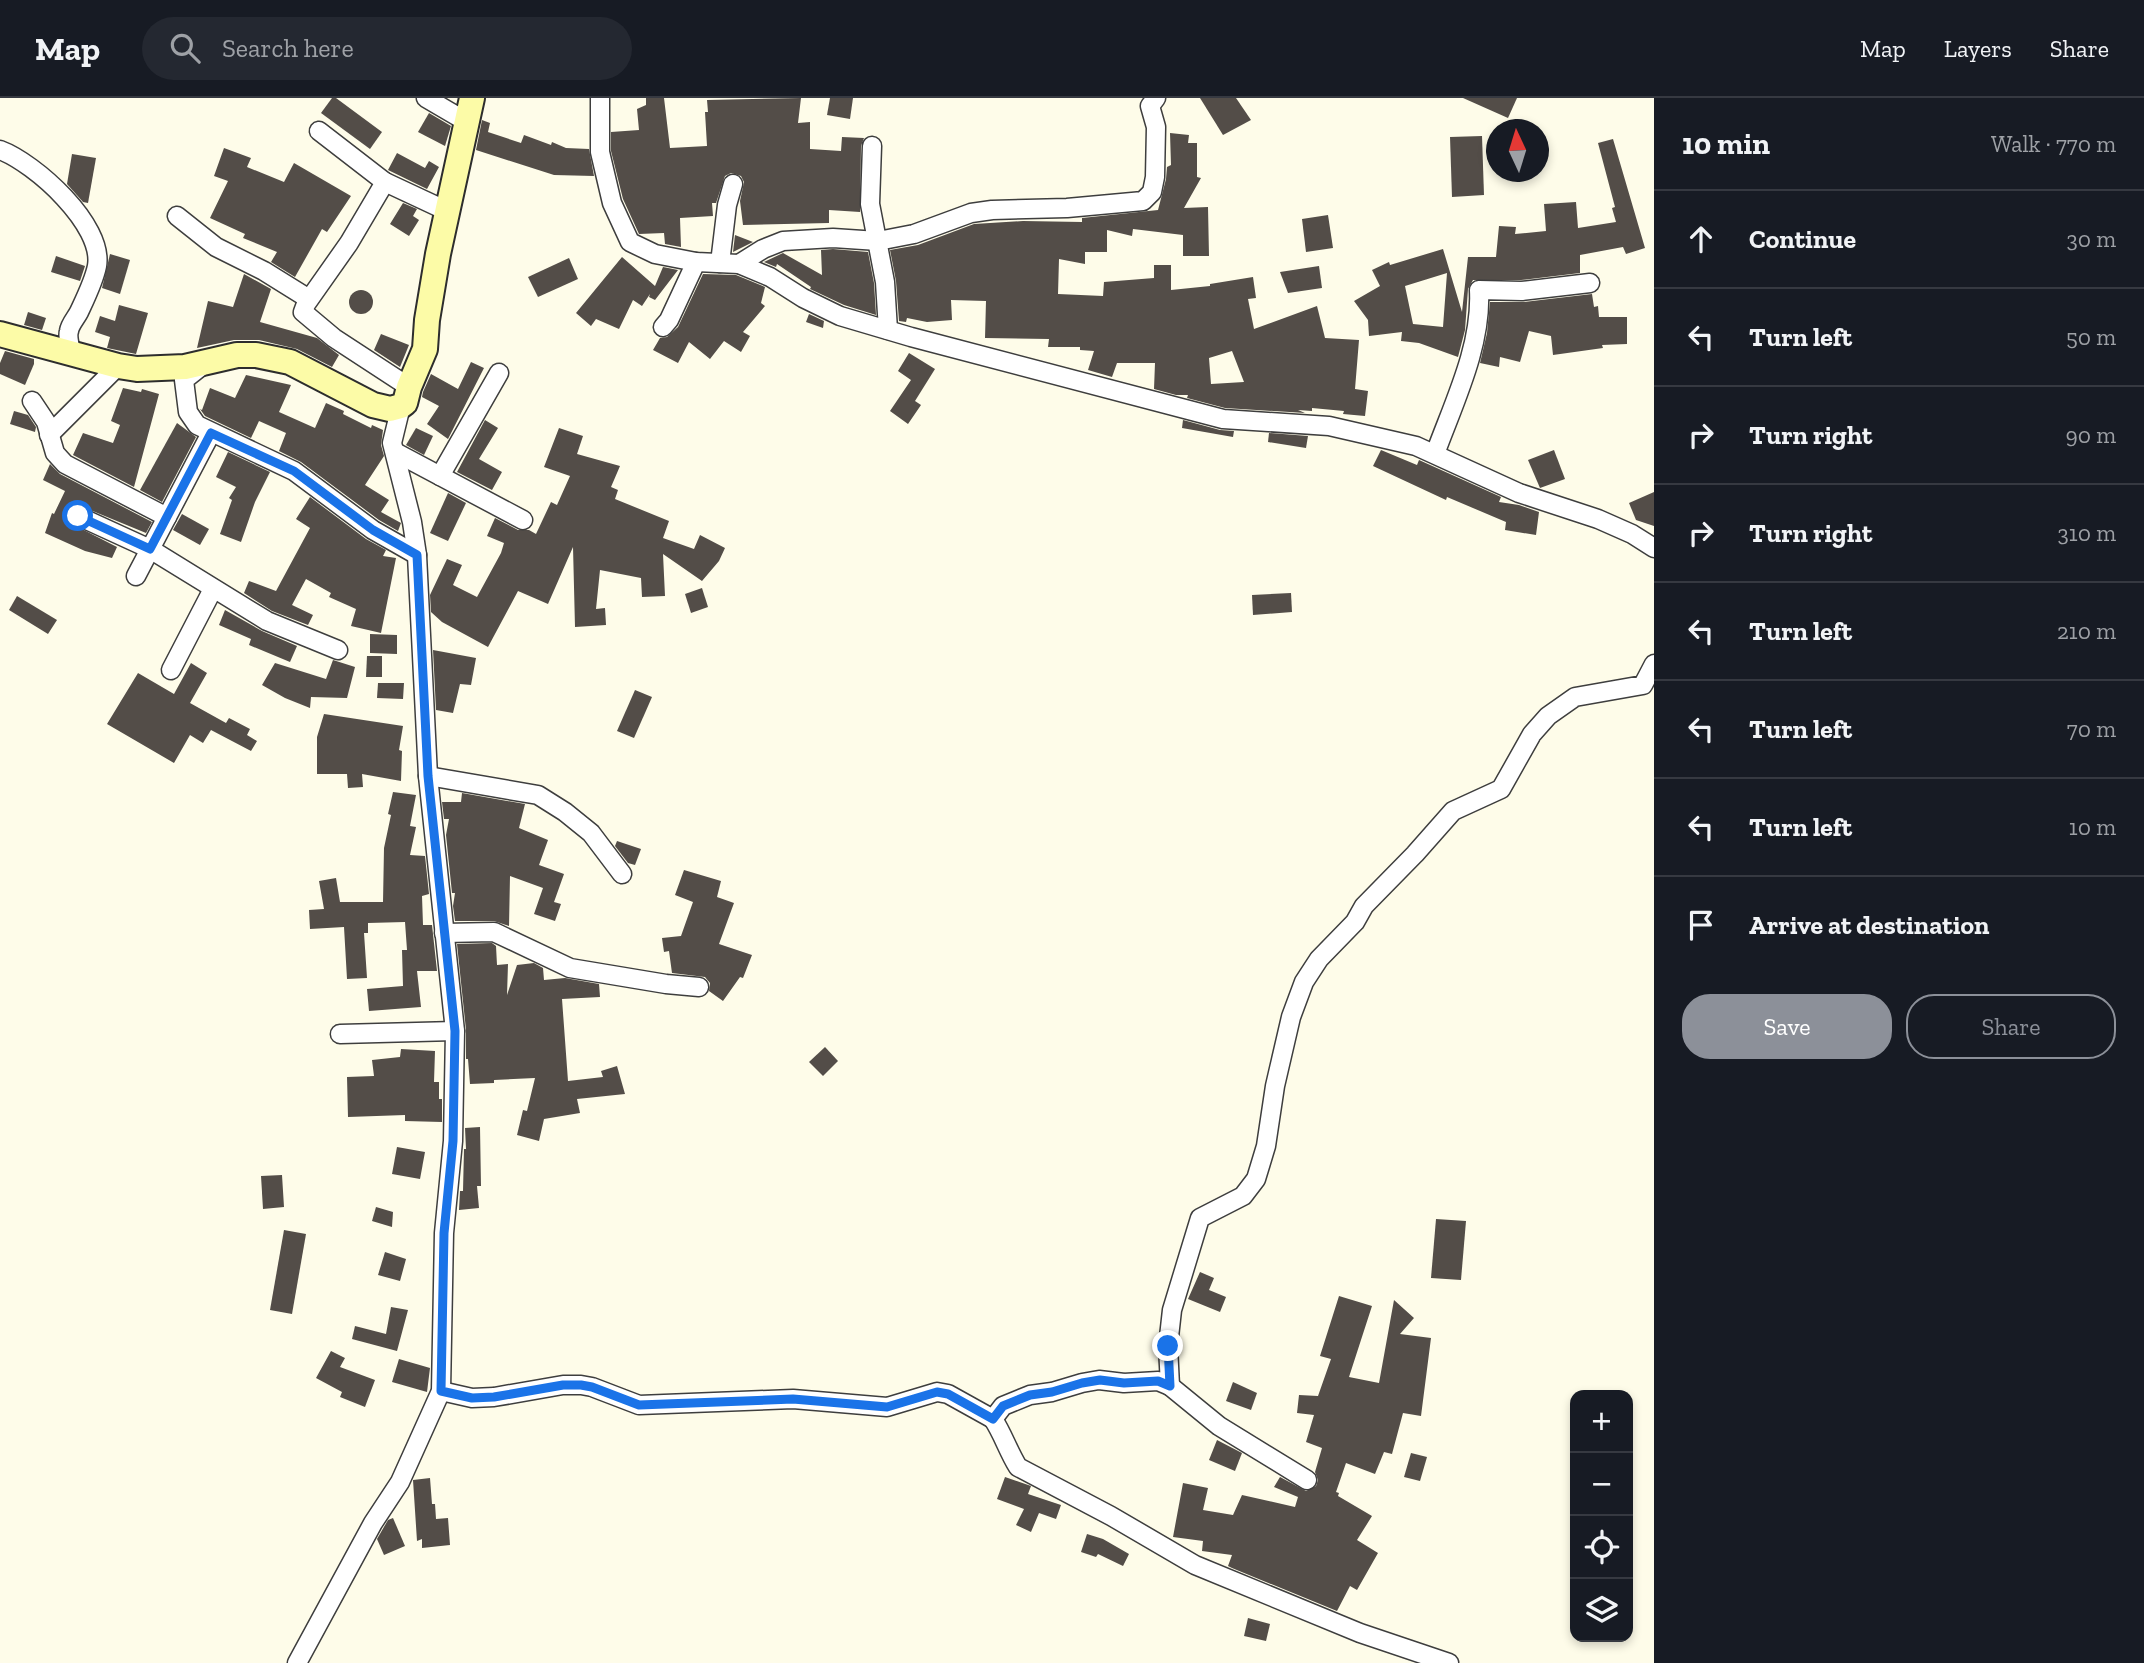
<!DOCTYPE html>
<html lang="en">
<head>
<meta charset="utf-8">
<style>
	body { margin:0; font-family:"Zilla Slab",serif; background:#242831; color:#f1f3f6 }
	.controls { position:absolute; right:21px; bottom:21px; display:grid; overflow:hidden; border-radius:14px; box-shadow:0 4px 10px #0003 }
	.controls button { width:63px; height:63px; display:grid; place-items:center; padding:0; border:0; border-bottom:2px solid #363941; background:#171b24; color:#f1f3f6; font:35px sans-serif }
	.compass { position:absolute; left:1486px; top:21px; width:63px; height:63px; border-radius:50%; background:#171b24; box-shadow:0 4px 10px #0003; rotate:356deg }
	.stop { position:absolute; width:21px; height:21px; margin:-16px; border:5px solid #1a73e8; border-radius:50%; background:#fff }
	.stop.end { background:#1a73e8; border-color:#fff; box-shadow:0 2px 7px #0008 }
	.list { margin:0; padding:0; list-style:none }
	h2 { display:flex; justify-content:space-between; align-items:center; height:91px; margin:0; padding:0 28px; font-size:30px }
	h2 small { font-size:23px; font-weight:400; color:#9ea1a6 }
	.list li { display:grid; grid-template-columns:46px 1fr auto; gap:21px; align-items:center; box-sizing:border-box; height:98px; padding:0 28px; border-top:2px solid #363941 }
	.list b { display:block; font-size:26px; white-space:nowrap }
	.list em { font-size:23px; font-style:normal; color:#9ea1a6 }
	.actions { display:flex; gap:14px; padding:21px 28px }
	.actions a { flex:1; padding:16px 0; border:2px solid #8c9099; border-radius:28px; text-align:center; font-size:24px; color:#8c9099 }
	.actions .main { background:#8c9099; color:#fff }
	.icon { flex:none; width:38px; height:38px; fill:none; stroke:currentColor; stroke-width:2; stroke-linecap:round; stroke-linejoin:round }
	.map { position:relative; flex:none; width:1654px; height:1565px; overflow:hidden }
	header { display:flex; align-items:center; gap:42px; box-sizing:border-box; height:98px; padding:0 35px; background:#171b24; border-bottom:2px solid #363941 }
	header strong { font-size:33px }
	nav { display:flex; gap:38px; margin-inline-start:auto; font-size:24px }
	.search { width:490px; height:63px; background:#242831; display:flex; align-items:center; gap:18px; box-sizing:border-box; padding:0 24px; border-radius:38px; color:#9ea1a6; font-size:26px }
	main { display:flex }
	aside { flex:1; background:#171b24 }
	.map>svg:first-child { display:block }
	.building { fill:#534d48; fill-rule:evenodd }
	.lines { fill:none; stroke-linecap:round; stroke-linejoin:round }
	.street-casing { stroke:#3e3e3e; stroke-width:21 }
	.secondary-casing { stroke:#2d2d2d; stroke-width:28 }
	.street { stroke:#fff; stroke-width:18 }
	.secondary { stroke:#fcfba7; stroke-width:24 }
	.route { stroke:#1a73e8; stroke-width:9 }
</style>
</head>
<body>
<header>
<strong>Map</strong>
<div class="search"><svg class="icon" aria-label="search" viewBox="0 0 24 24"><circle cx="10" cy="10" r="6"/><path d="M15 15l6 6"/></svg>Search here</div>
<nav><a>Map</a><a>Layers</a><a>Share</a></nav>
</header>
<main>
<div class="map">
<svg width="1654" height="1565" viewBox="0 0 1654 1565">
	<rect width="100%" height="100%" fill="#fefce9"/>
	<g class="building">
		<polygon points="332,0 336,0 382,34 370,51 321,15"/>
		<polygon points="646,0 664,0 670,50 707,48 705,14 708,14 707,2 801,0 798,25 810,24 810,51 841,53 842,39 864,40 861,48 860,114 829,112 829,125 743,127 740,103 744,84 741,78 731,75 725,78 716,105 712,105 713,118 680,120 681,149 665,146 664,135 639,136 623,101 611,53 611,34 639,32 637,11 646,7"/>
		<polygon points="830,0 853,0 850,21 827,17"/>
		<polygon points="1200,0 1236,0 1251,22 1223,37"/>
		<polygon points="1463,0 1517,0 1508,20"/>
		<polygon points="429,15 451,28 445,48 418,34"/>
		<polygon points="482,22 490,25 488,34 521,45 524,37 551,47 552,44 566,50 589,51 594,78 554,77 476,52"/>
		<path d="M1170,35L1189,37L1188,45H1197V79L1201,80L1184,110L1208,109L1209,158H1183V137L1133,131L1132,138L1107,132V154H1085V166L1059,161L1058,196L1103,198L1104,184L1154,180V167H1171V192L1210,188V186L1253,179L1256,200L1248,201L1254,231L1317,208L1325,240L1359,242L1355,291L1368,293L1365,318L1343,316L1344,313L1312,310V313L1298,312L1305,315L1225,310L1187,300L1188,297H1176L1154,291L1155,265H1117L1112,279L1088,272L1094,253L1080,252V249H1048L1049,241L985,240L986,203L951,202L952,222L927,224L907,220L906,224L899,223L896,183L890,152L918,147L974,126L1023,123L1082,124V120L1158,112L1166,81L1167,69L1171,67ZM1232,253L1244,284L1211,286L1209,260Z"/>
		<polygon points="1482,38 1484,97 1452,99 1450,39"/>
		<path d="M1613,41L1645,150L1626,156L1623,149L1580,157V175L1521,182H1473L1468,191L1465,232L1458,259L1419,245L1401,243L1402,234L1369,238L1368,222L1354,203L1380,188L1372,172L1389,164L1390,167L1443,151L1462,214L1468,159H1496L1499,128L1516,129L1515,136L1546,133L1544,106L1576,104L1578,130L1616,124L1612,110L1615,109L1598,45ZM1447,175L1443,229L1413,226L1405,188Z"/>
		<polygon points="224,50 251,60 247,69 284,84 294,65 351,98 327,134 322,131 295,179 271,164 277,154 243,140 245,136 210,120 228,83 214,78"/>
		<polygon points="397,55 425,70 429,63 439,69 427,91 388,72"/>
		<polygon points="72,56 96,60 88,105 83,104 67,86"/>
		<polygon points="403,105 417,111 413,118 419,122 409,138 390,126"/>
		<polygon points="1328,117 1333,150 1306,154 1302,121"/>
		<polygon points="735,137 753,144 733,154"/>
		<polygon points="833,151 868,154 874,185 876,217 844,207 810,191 811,189 777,166 776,169 764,164 783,155 822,177 821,152"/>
		<polygon points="110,156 130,162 120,196 102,190"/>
		<polygon points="56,158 85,168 80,183 51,174"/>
		<polygon points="622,159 655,188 663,169 678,172 655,202 649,199 650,196 642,208 633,202 619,231 596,221 591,228 576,215"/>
		<polygon points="569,160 578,181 538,199 528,179"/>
		<polygon points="1319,168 1322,190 1288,195 1280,174"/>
		<polygon points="244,176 271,191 260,224 317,240 339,257 332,269 297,251 259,242 234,242 197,250 208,203 233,209"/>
		<polygon points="703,176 736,177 765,189 761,205 765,208 743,234 750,238 741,254 724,243 710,261 689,244 678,265 653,252 660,240 667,239 678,229"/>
		<circle cx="361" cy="204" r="12"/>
		<polygon points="1592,196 1594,209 1598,208 1599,219 1627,219 1627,246 1602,247 1603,250 1553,257 1551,238 1529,233 1520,264 1500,259 1499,269 1480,265 1487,235 1490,204 1523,204"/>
		<polygon points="119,207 148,215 136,256 107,250 110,239 95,234 100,218 115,223"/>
		<polygon points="28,214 46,220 42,232 24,227"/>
		<polygon points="809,216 824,223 823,230 806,224"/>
		<polygon points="381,236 409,247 400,269 374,252"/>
		<polygon points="5,253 34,261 34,266 25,287 0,276 0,265"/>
		<polygon points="909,255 935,271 915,303 921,307 908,326 890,313 911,282 898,273"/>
		<polygon points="471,264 484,270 448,341 427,326 439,308 422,299 423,294 431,276 458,291"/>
		<polygon points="246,277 291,287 279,314 315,330 326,305 344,313 343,316 371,330 372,327 383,332 381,347 384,358 365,387 389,402 381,414 401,425 398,433 379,422 301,364 279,353 286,335 259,323 251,340 205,318 200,311 202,312 210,290 235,300"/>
		<polygon points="123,290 141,294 142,291 159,296 134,389 73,357 83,335 113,345 120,327 111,323"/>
		<polygon points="14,313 28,317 36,329 35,334 10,326"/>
		<polygon points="485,322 498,330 479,361 502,374 492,392 457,374"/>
		<polygon points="1183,322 1220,332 1234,333 1233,339 1182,330"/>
		<polygon points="177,325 196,339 162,404 140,392"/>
		<polygon points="416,330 433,338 424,357 406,347"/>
		<polygon points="559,330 583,338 577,356 620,368 611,389 618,392 615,401 669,423 663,440 694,451 700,437 725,450 719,463 702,483 663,456 665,498 642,499 641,480 600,472 596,511 605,510 606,527 575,529 573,449 548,506 518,493 488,549 442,524 431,514 430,497 447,461 462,467 453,487 477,499 501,455 504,445 487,438 495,420 518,432 529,432 536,436 551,404 557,407 570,378 544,369"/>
		<polygon points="1269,335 1308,338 1306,350 1268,344"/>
		<polygon points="1381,352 1417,367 1419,362 1501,399 1499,404 1519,407 1539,414 1536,437 1505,432 1506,424 1447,399 1446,402 1373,368"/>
		<polygon points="1554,352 1565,381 1540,390 1528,362"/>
		<polygon points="228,354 270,374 255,404 241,444 220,436 232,402 229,400 236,389 216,379"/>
		<polygon points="50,366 60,376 152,424 146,435 78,407 68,413 68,424 117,449 112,460 85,453 45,435 52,415 54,416 65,393 43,382"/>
		<polygon points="1654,394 1654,428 1636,422 1629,405"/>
		<polygon points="448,395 466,405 448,443 430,435"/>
		<polygon points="310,399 366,441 386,452 383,458 396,460 381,535 351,528 356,511 329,499 331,495 306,481 292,507 313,517 308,527 272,513 244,495 249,483 276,493 310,430 296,421"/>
		<polygon points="182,416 209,431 200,447 173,432"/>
		<polygon points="702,490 708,509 691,515 685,496"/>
		<polygon points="1291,495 1292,514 1253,517 1252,497"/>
		<polygon points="17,498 57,522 48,536 9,512"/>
		<polygon points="225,512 262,533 297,548 290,564 249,547 251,541 219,527"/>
		<polygon points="370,536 397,537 397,556 370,555"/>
		<polygon points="433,552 476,560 471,587 460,586 453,615 436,612"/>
		<polygon points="367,558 382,558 382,579 366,579"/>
		<polygon points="333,562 355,569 347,600 311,599 310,610 285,600 262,587 275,565 326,581"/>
		<polygon points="191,565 207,575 190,605 226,625 229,620 250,631 247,637 257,643 251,653 211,632 203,645 190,637 174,665 107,626 138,575 174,596"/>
		<polygon points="378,585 404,585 403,601 377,600"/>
		<polygon points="635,592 652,599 634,640 617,633"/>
		<polygon points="324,616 403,628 399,652 402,653 401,683 362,676 363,689 348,690 347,676 317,676 317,639"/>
		<polygon points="393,694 416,697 410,728 416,729 410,757 425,758 429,796 422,798 423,827 432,827 437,873 417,873 421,909 369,913 367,891 403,888 402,852 407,852 405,824 368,825 368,835 364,835 367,880 347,881 344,829 310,831 309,812 324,811 319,783 336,780 340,804 383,804 384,750 391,717 388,716"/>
		<polygon points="462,695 525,706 519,730 548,742 539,767 564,776 554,804 561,806 555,823 534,816 543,790 510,778 509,828 494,823 455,823 453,808 455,795 452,795 446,737 449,721 444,721 442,704 461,704"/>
		<polygon points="617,743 641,751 635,767 628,765 615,748"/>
		<polygon points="684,772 721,783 717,799 734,805 719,846 752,857 743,880 740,879 723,903 709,893 710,885 705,879 672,875 669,853 664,854 662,840 681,838 693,804 675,797"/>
		<polygon points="492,845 496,848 497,867 508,866 507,897 517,867 534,865 543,870 544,882 565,880 599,886 600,899 562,901 568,983 603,979 601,973 617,968 625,996 577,1001 580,1015 544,1021 539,1043 517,1037 523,1012 527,1013 535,980 494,982 494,985 470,986 468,961 466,961 466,932 457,846"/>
		<polygon points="825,949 838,963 823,978 809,964"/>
		<polygon points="401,951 435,953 434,984 439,984 439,1001 442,1001 442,1024 405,1023 405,1017 348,1019 347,979 374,978 372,962 400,959"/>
		<polygon points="480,1029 481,1088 477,1088 479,1110 459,1112 460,1093 463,1093 464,1051 466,1051 465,1030"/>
		<polygon points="397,1049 425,1054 420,1081 392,1076"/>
		<polygon points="282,1077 284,1109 263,1111 261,1078"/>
		<polygon points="376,1109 393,1114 392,1129 372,1123"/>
		<polygon points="1436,1121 1466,1123 1461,1182 1431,1180"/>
		<polygon points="284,1132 306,1136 292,1216 270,1212"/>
		<polygon points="385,1154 406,1161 400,1183 378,1177"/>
		<polygon points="1200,1174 1214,1180 1209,1192 1226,1199 1220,1214 1188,1201"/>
		<polygon points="1339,1198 1372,1208 1349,1279 1379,1285 1394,1202 1414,1220 1400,1236 1431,1240 1421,1318 1403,1315 1392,1356 1384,1354 1375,1376 1346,1365 1336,1394 1339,1395 1338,1398 1372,1418 1357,1442 1378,1455 1357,1492 1350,1488 1337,1513 1232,1470 1228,1468 1232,1457 1202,1453 1203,1443 1173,1439 1183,1385 1208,1390 1203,1412 1233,1417 1242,1397 1295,1409 1298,1399 1274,1389 1280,1379 1306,1393 1316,1388 1318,1382 1315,1374 1322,1350 1306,1344 1314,1317 1297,1315 1299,1297 1318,1298 1331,1261 1320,1258"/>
		<polygon points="391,1209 408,1212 397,1253 352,1241 355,1228 386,1236"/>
		<polygon points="331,1253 345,1260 340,1269 375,1282 365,1309 340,1299 342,1294 316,1280"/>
		<polygon points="399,1261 430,1270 427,1294 392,1284"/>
		<polygon points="1233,1284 1257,1295 1251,1312 1226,1303"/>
		<polygon points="1217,1342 1242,1355 1235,1373 1209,1362"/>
		<polygon points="1411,1355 1427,1359 1420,1383 1404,1379"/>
		<polygon points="1005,1379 1031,1388 1028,1396 1061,1407 1056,1421 1039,1415 1031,1434 1016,1427 1024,1411 997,1401"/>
		<polygon points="430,1380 432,1406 435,1406 436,1421 448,1420 450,1447 422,1450 422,1441 417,1443 413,1382"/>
		<polygon points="393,1420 405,1448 384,1457 377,1441 388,1422"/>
		<polygon points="1087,1436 1103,1441 1129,1456 1123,1468 1098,1456 1096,1459 1081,1454"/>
		<polygon points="1248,1520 1270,1526 1266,1543 1244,1538"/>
	</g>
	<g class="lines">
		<g class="street-casing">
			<g id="street">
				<polyline points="426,0 467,24"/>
				<polyline points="600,0 600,54 612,105 630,144 655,156 696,164 739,166 770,179 803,200 840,218 911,239 1223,321 1329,328 1416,348 1519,395 1598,421 1632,436 1654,450"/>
				<polyline points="319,33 385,84 447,113"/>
				<polyline points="872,48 870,106 885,184 888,232"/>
				<path d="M0,52C35,65 104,127 97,168C94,183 86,199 79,214C76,220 70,226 69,233C67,239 70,248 71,254"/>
				<polyline points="385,84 349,145 306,206 303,214 334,240 409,289"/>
				<polyline points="177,118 216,149 264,173 309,201"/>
				<polyline points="720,165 727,107 733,86"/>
				<polyline points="739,166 763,151 783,143 833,140 878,143 914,136 971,115 992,112 1067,110 1143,103 1152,94 1155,79 1156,29 1150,8 1156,0"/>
				<polyline points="663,229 669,222 696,164"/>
				<polyline points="203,267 184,282 188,314 197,327 294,373 373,432 417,457"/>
				<polyline points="32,303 46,324 55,355 65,366 167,419"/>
				<polyline points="49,337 118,268"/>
				<polyline points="395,354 523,422"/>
				<path d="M1435,356C1454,304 1482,248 1479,192L1522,193L1590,185"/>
				<polyline points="440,378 499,275"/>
				<polyline points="78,418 150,451 267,523 338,552"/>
				<polyline points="136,478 211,335"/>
				<polyline points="171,572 213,491"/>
				<polyline points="428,678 538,697 565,714 591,735 622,776"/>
				<polyline points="444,835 494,834 570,870 666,886 699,889"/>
				<polyline points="340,936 455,933"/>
				<polyline points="1170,1288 1219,1328 1307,1382"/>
				<polyline points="441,1293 472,1300 494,1299 563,1287 581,1287 592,1289 639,1307 793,1301 887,1309 937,1294 948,1296 993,1321 1003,1308 1030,1297 1052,1294 1082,1285 1099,1282 1124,1285 1158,1283 1170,1288 1168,1248 1172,1212 1200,1120 1243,1098 1256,1081 1266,1048 1275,988 1291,919 1304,884 1319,861 1355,824 1364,808 1415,756 1453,713 1501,691 1532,636 1548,618 1575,599 1643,587 1654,566"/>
				<path d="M993,1321C1003,1336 1008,1353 1018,1369L1111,1418L1195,1467L1360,1535L1449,1565"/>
				<polyline points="297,1565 373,1425 400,1384 441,1293 444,1135 453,1043 455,933 428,678 417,457 412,424 392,345 401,308"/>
			</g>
		</g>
		<g class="secondary-casing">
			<polyline id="secondary" points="0,236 118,268 137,271 185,269 237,257 256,257 290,264 373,307 390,311 401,308 405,305 409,289 425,251 427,222 438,156 472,0"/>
		</g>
		<use href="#street" class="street"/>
		<use href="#secondary" class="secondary"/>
	</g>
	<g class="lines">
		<polyline class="route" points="78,418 150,451 211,335 294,373 373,432 417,457 428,678 455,933 453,1043 444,1135 441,1293 472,1300 494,1299 563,1287 581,1287 592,1289 639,1307 793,1301 887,1309 937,1294 948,1296 993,1321 1003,1308 1030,1297 1052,1294 1082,1285 1100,1282 1124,1285 1158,1283 1170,1288 1168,1248"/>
	</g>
</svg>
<div class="controls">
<button>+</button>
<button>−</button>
<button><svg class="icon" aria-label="locate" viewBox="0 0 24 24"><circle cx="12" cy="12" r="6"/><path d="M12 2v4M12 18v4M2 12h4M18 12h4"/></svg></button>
<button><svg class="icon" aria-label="layers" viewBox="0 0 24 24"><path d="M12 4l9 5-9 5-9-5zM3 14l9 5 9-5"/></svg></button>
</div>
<svg class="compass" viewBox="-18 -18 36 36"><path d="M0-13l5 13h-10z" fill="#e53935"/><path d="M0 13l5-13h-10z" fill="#9ea1a6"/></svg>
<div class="stop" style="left:78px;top:418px"></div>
<div class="stop end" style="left:1168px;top:1248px"></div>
</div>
<aside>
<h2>10 min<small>Walk · 770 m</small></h2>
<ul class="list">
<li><svg class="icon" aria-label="ahead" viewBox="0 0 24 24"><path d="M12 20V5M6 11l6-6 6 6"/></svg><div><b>Continue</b></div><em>30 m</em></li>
<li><svg class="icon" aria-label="left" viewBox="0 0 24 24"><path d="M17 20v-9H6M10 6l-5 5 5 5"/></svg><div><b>Turn left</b></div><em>50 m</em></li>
<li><svg class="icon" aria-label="right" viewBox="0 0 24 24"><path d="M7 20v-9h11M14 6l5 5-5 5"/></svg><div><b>Turn right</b></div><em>90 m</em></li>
<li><svg class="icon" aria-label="right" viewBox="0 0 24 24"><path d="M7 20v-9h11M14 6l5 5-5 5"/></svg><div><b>Turn right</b></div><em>310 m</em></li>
<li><svg class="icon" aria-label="left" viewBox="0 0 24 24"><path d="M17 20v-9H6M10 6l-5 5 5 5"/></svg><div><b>Turn left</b></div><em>210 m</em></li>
<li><svg class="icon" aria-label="left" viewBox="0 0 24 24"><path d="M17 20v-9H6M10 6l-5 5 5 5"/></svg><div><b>Turn left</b></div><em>70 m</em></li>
<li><svg class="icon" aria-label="left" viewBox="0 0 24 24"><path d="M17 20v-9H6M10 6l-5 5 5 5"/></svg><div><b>Turn left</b></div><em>10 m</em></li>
<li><svg class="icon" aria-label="arrive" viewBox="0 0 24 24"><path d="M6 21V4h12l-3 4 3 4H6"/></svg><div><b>Arrive at destination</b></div></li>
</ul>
<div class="actions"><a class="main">Save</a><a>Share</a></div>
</aside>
</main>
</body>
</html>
